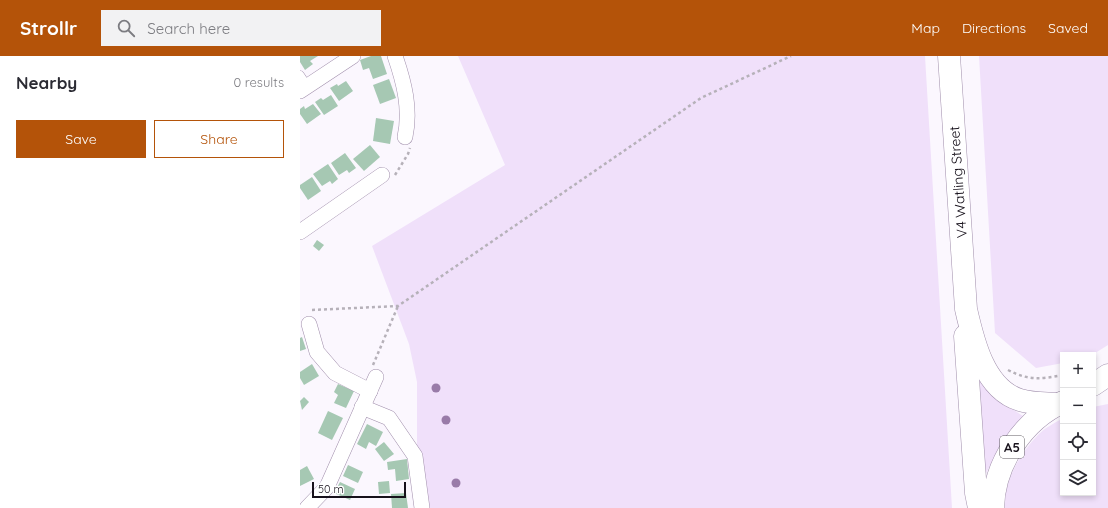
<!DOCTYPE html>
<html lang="en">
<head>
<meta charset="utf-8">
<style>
	body { margin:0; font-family:Quicksand,sans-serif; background:#f2f2f3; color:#2b2b33 }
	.controls { position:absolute; right:12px; bottom:12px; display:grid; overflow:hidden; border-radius:0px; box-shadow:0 2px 6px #0003 }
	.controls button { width:36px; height:36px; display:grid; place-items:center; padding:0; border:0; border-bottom:1px solid #e1e1e2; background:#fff; color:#2b2b33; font:20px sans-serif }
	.scale { position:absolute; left:12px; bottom:10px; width:94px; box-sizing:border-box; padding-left:4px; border:2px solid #17111b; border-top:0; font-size:11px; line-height:14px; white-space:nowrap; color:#17111b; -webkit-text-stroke:3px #fff; paint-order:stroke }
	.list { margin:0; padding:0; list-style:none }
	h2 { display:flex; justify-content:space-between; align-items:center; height:52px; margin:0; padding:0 16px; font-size:17px }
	h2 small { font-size:13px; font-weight:400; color:#7c7c81 }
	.actions { display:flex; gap:8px; padding:12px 16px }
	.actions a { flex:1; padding:9px 0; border:1px solid #b45309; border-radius:0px; text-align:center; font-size:14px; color:#b45309 }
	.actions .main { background:#b45309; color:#fff }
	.icon { flex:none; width:22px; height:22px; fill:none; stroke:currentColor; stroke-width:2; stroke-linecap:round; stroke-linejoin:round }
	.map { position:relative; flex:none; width:808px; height:452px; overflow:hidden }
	header { display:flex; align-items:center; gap:24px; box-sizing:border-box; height:56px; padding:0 20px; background:#b45309; color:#fff }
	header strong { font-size:19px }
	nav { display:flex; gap:22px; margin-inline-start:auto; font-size:14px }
	.search { width:280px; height:36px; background:#f2f2f3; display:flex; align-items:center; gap:10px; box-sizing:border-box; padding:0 14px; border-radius:0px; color:#7c7c81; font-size:15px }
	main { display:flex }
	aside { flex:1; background:#fff }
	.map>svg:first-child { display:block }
	.green { fill:#f0e0fa }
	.building { fill:#a6c8b3 }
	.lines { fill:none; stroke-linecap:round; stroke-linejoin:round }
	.lane-casing { stroke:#a08eab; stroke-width:9 }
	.street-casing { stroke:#a08eab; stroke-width:16 }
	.secondary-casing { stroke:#a08eab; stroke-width:23 }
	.highway-casing { stroke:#a08eab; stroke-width:23 }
	.path { stroke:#b6b1b9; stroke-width:2.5; stroke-dasharray:3 3; stroke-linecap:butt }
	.lane { stroke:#fff; stroke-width:8 }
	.street { stroke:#fff; stroke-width:15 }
	.secondary { stroke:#fff; stroke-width:22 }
	.highway { stroke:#fff; stroke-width:22 }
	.tree { fill:#997ba8 }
	.labels { text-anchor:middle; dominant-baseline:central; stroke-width:4; stroke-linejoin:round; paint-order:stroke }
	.shield { fill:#fff; stroke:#5d585f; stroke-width:1 }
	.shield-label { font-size:13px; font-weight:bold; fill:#17111b }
	.street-label { font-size:14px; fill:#17111b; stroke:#fff }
</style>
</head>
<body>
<header>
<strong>Strollr</strong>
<div class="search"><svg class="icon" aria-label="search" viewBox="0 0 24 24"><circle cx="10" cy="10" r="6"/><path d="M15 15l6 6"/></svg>Search here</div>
<nav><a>Map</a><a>Directions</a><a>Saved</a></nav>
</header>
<main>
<aside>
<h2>Nearby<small>0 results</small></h2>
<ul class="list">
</ul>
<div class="actions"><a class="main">Save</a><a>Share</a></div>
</aside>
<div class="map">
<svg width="808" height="452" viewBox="0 0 808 452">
	<rect width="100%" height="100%" fill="#fbf7fe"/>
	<g class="green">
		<polygon points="158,0 625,0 652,452 127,452 117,392 117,326 109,288 72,190 205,109"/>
		<polygon points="679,0 808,0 808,289 792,299 763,299 763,307 736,312 695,277"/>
		<polygon points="679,321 709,351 723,360 709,376 685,419"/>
		<path d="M808,348V452H705C704,425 719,399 737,380C744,372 755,367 763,362V437H793V351Z"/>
	</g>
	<g class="building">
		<polygon points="0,0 18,0 10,5 13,8 5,14 0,6"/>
		<polygon points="71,0 81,0 87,18 73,23 69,12 63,14 60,4"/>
		<polygon points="89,23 96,42 80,48 73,29"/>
		<polygon points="46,25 53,35 39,45 30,32 37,28 38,30"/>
		<polygon points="31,39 38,50 24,59 15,46 21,42 23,44"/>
		<polygon points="13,48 21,58 7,68 0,58 0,53 4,50 5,53"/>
		<polygon points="76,62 94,65 90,88 73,85"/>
		<polygon points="70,89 80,101 64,115 53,103"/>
		<polygon points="45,97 56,112 49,117 47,114 39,119 31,107"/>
		<polygon points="28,108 38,123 32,128 30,125 22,130 13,118"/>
		<polygon points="12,121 21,135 8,144 0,132 0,129"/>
		<polygon points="17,184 24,189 19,195 13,190"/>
		<polygon points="2,281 6,293 0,295 0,282"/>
		<polygon points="12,308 19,320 4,329 0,322 0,316"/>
		<polygon points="38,328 54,335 46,352 34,347 38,339 34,336"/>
		<polygon points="4,341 9,346 2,354 0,345"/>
		<polygon points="28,355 43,362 32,384 18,377"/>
		<polygon points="67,368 83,376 76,390 69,386 66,393 57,388"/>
		<polygon points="84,386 94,398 84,405 75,393"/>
		<polygon points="107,403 109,423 96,425 95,413 88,414 87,406"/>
		<polygon points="48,409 63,416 58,427 43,420"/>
		<polygon points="7,410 14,423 0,430 0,414"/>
		<polygon points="89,425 90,437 79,438 78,426"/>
		<polygon points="40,426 55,433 50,444 34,437"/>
		<polygon points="106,437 108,452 92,452 91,438"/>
	</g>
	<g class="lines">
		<g class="lane-casing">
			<polyline id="lane" points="0,19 8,31"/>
		</g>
		<g class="street-casing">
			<g id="street">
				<path d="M95,0C104,26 111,53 105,81"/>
				<polyline points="0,35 53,0"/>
				<polyline points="0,176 82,119"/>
				<polyline points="9,268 17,296 35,317 70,335"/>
				<polyline points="62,351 89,362 115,400 122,452"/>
				<polyline points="7,452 27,431 76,321"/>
			</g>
		</g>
		<g class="secondary-casing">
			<g id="secondary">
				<path d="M649,0L666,253C673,284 684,333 720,344C732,348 747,347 759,348"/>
				<polyline points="665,280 676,437 679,452"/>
			</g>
		</g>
		<g class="highway-casing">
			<g id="highway">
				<polyline points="793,329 808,319"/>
				<path d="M693,452C694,408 723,364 763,346"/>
			</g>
		</g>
		<g class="path">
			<polyline points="95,119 108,98 110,92"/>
			<polyline points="12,254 98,250 401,42 491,0"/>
			<polyline points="73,309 98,250"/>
			<path d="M708,314C729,325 741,323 763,319"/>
		</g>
		<use href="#lane" class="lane"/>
		<use href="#street" class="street"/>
		<use href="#secondary" class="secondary"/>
		<use href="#highway" class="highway"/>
	</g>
	<g class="tree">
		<circle cx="136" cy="332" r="4.5"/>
		<circle cx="146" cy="364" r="4.5"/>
		<circle cx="156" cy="427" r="4.5"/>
	</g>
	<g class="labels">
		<rect class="shield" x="700" y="380" width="24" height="22" rx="3"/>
		<g class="shield-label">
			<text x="712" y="391">A5</text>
		</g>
		<g class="street-label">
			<text transform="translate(658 126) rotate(-94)">V4 Watling Street</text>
		</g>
	</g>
</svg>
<div class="controls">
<button>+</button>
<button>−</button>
<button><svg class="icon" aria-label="locate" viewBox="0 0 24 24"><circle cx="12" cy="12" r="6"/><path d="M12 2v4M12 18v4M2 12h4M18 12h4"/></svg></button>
<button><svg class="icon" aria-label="layers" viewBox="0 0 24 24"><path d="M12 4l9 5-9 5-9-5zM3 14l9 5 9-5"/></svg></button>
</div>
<div class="scale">50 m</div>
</div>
</main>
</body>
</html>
